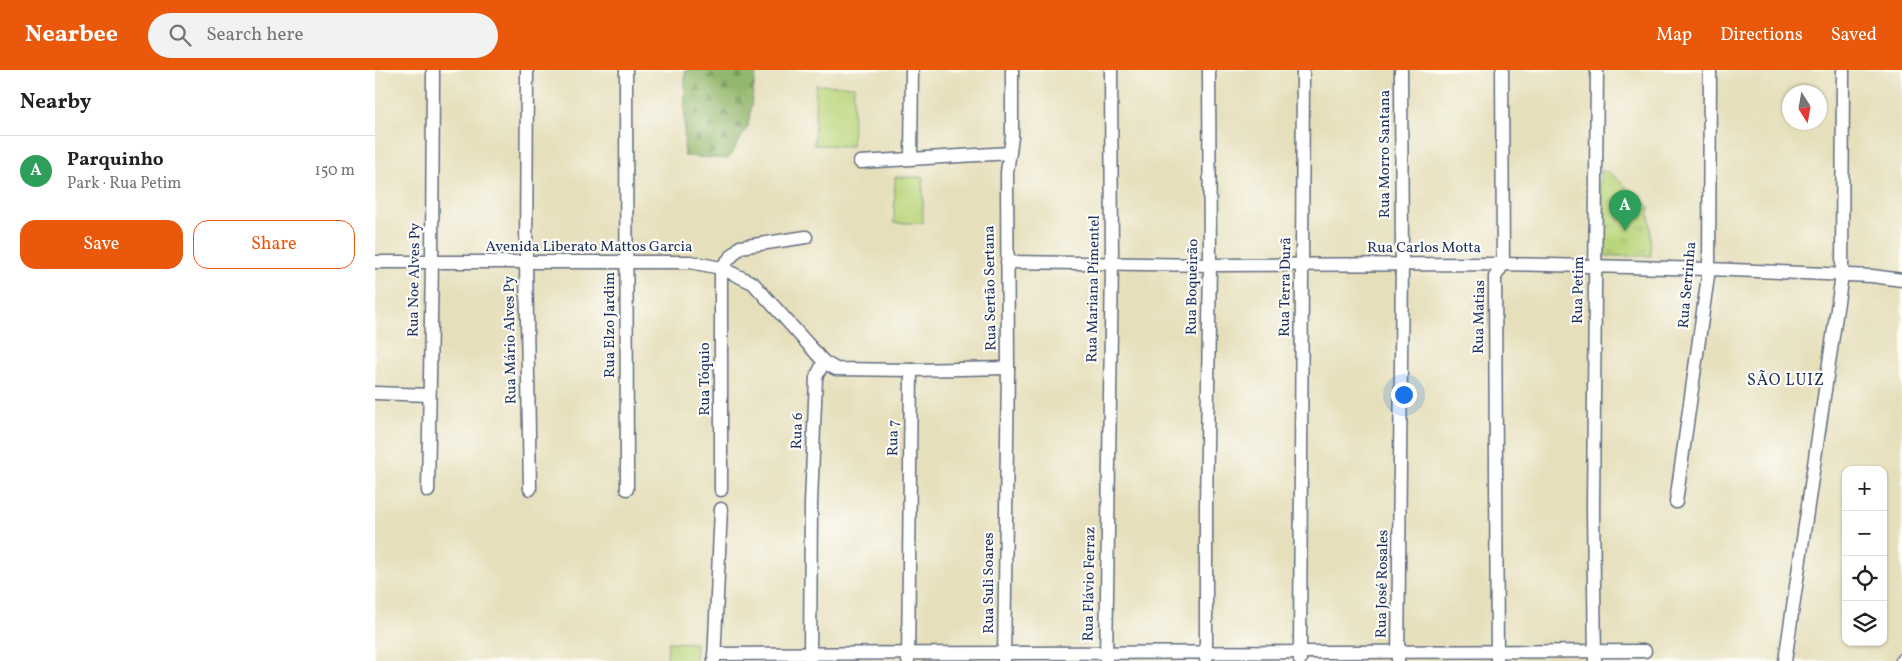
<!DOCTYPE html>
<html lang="en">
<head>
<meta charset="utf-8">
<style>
	body { margin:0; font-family:Vollkorn,serif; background:#f2f2f2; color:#202124 }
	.controls { position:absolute; right:15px; bottom:15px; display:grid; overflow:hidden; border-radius:10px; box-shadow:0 1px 4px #0004 }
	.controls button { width:45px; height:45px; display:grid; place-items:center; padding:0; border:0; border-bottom:1px solid #e0e0e0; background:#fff; color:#202124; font:25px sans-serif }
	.compass { position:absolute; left:1407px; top:15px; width:45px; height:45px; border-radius:50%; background:#fff; box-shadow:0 1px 4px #0004; rotate:169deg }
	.you { position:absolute; left:1028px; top:324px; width:18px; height:18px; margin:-12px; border:4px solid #fff; border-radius:50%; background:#1a73e8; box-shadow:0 0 0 8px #1a73e833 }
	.badge { display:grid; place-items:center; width:32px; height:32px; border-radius:50%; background:#ea580c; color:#fff; font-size:16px; font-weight:700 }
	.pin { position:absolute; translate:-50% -41px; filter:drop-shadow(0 1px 2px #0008) }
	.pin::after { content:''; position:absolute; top:26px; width:18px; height:15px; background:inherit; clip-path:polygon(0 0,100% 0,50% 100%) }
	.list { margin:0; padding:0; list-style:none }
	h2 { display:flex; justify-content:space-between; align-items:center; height:65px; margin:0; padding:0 20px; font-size:21px }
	h2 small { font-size:16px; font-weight:400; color:#757577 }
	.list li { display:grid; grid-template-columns:32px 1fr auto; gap:15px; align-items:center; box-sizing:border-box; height:70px; padding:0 20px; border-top:1px solid #e0e0e0 }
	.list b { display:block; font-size:19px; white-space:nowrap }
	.list p { margin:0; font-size:16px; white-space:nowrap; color:#757577 }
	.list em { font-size:16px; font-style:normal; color:#757577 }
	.actions { display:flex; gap:10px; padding:15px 20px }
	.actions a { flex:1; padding:11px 0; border:1px solid #ea580c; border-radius:15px; text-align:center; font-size:18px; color:#ea580c }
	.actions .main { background:#ea580c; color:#fff }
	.icon { flex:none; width:28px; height:28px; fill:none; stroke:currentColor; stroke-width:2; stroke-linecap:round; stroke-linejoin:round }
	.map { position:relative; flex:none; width:1527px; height:591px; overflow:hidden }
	header { display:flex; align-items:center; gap:30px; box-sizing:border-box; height:70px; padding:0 25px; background:#ea580c; color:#fff }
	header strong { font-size:24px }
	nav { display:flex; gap:28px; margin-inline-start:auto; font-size:18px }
	.search { width:350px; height:45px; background:#f2f2f2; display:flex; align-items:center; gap:12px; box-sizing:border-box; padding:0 18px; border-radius:28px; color:#757577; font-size:19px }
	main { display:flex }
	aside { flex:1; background:#fff }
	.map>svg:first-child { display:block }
	.grass { fill:#bad67c; stroke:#6a826d }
	.forest { fill:url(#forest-firs); stroke:#577365 }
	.park { fill:url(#park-tufts); stroke:#6a826d }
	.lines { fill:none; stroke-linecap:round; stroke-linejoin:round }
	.street-casing { stroke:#626d7f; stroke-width:15 }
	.street { stroke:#fff; stroke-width:12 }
	.labels { text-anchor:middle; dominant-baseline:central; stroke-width:4.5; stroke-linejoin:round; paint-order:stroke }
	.street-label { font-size:15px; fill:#1b2f5e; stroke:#fdfcf7 }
	.neighbourhood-label { font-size:16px; letter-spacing:1px; fill:#1b2f5e; stroke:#fdfcf7 }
</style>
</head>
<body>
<header>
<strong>Nearbee</strong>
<div class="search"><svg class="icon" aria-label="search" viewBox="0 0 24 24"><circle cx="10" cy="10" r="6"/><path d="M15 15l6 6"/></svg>Search here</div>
<nav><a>Map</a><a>Directions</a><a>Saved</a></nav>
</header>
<main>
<aside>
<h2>Nearby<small></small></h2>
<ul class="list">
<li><span class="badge" style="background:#2e9e5b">A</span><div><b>Parquinho</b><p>Park · Rua Petim</p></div><em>150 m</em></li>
</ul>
<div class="actions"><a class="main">Save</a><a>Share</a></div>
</aside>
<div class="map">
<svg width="1527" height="591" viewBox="0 0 1527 591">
	<defs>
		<pattern id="forest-firs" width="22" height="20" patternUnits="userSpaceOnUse" patternTransform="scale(1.25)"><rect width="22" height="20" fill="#93b76c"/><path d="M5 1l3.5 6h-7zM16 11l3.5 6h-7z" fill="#77955c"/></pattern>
		<pattern id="park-tufts" width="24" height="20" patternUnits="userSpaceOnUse" patternTransform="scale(1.25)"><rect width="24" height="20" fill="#bad67c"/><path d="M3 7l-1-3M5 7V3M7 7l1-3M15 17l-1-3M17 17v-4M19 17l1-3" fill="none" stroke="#9fb86e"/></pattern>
	</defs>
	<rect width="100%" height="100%" fill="#fdfcf7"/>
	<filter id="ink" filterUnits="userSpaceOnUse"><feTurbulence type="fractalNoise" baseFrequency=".02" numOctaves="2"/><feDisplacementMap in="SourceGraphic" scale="10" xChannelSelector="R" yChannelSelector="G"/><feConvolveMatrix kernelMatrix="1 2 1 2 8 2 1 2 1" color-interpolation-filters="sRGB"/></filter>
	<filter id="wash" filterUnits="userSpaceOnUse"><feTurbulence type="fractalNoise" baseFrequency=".0096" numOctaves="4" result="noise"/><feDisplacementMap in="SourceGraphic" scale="20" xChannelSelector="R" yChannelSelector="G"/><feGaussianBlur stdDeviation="1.12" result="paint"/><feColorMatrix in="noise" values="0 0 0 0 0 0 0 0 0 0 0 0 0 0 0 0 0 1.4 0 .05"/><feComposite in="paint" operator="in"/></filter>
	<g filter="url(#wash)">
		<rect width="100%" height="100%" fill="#e6dfbb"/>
		<g class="grass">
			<polygon points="441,15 479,16 477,76 439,75"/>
			<polygon points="520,107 548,107 548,153 519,153"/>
			<polygon points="293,572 321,573 320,591 292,591"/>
		</g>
		<polygon class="forest" points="310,0 386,0 381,3 373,56 353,89 309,86"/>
		<polygon class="park" points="1225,100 1235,103 1274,136 1276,186 1226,186"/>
	</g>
	<g filter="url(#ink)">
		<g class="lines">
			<g class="street-casing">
				<g id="street">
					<polyline points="152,0 151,193 155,419"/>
					<polyline points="251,0 252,419"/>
					<polyline points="536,88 537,0"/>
					<polyline points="485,92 635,83"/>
					<polyline points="0,192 315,192 346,198 378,213 449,292 461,299 536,300 633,298"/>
					<polyline points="632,192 835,195 1128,194 1334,199 1497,206 1527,210"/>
					<polyline points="346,198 365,177 431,167"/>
					<polyline points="0,323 54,325"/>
					<polyline points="346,420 346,198"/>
					<polyline points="53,421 57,192 58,0"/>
					<polyline points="1301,432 1334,199 1335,0"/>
					<polyline points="339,584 1270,581"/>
					<polyline points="731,590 737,194 736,0"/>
					<polyline points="831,590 831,435 835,195 834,0"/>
					<polyline points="925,590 928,0"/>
					<polyline points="339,591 346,439"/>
					<polyline points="435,591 436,433 441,307 449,292"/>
					<polyline points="533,591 536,300"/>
					<polyline points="629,591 633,298 632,102 637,67 637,0"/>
					<polyline points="1023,591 1027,194 1026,0"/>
					<polyline points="1122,591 1120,207 1128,194 1127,0"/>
					<polyline points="1220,591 1218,439 1222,0"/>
					<polyline points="1410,591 1467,205 1468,0"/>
					<polyline points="1527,591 1527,590"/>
				</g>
			</g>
			<use href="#street" class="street"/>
		</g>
	</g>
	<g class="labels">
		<g class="street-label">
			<text transform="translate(1010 84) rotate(-90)">Rua Morro Santana</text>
			<text x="214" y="177">Avenida Liberato Mattos Garcia</text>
			<text x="1049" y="178">Rua Carlos Motta</text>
			<text transform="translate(40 210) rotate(-89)">Rua Noe Alves Py</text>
			<text transform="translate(1313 215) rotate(-85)">Rua Serrinha</text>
			<text transform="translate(818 217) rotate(-89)">Rua Boqueirão</text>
			<text transform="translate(911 217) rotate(-89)">Rua Terra Durã</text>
			<text transform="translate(616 218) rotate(-91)">Rua Sertão Sertana</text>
			<text transform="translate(719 219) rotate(-89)">Rua Mariana Pímentel</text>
			<text transform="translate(1204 220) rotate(-89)">Rua Petim</text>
			<text transform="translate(1105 247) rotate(-89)">Rua Matias</text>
			<text transform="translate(235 255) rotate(-90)">Rua Elzo Jardim</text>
			<text transform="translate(136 270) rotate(-91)">Rua Mário Alves Py</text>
			<text transform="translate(330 309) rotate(-90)">Rua Tóquio</text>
			<text transform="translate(423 361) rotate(-88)">Rua 6</text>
			<text transform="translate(519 368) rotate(-89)">Rua 7</text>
			<text transform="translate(614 513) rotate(-90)">Rua Suli Soares</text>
			<text transform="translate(715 514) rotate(-89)">Rua Flávio Ferraz</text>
			<text transform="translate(1008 514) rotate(-89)">Rua José Rosales</text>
		</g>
		<g class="neighbourhood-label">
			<text x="1411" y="311">SÃO LUIZ</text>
		</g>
	</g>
</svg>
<div class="controls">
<button>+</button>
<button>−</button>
<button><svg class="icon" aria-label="locate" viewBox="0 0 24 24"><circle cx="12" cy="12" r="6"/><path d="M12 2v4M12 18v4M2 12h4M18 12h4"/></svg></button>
<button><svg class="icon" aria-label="layers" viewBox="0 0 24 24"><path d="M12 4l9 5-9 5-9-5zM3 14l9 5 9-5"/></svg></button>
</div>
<svg class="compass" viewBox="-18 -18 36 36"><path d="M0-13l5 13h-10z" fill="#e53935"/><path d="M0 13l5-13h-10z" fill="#757577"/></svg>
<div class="you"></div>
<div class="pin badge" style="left:1250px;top:161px;background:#2e9e5b">A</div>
</div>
</main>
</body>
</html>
